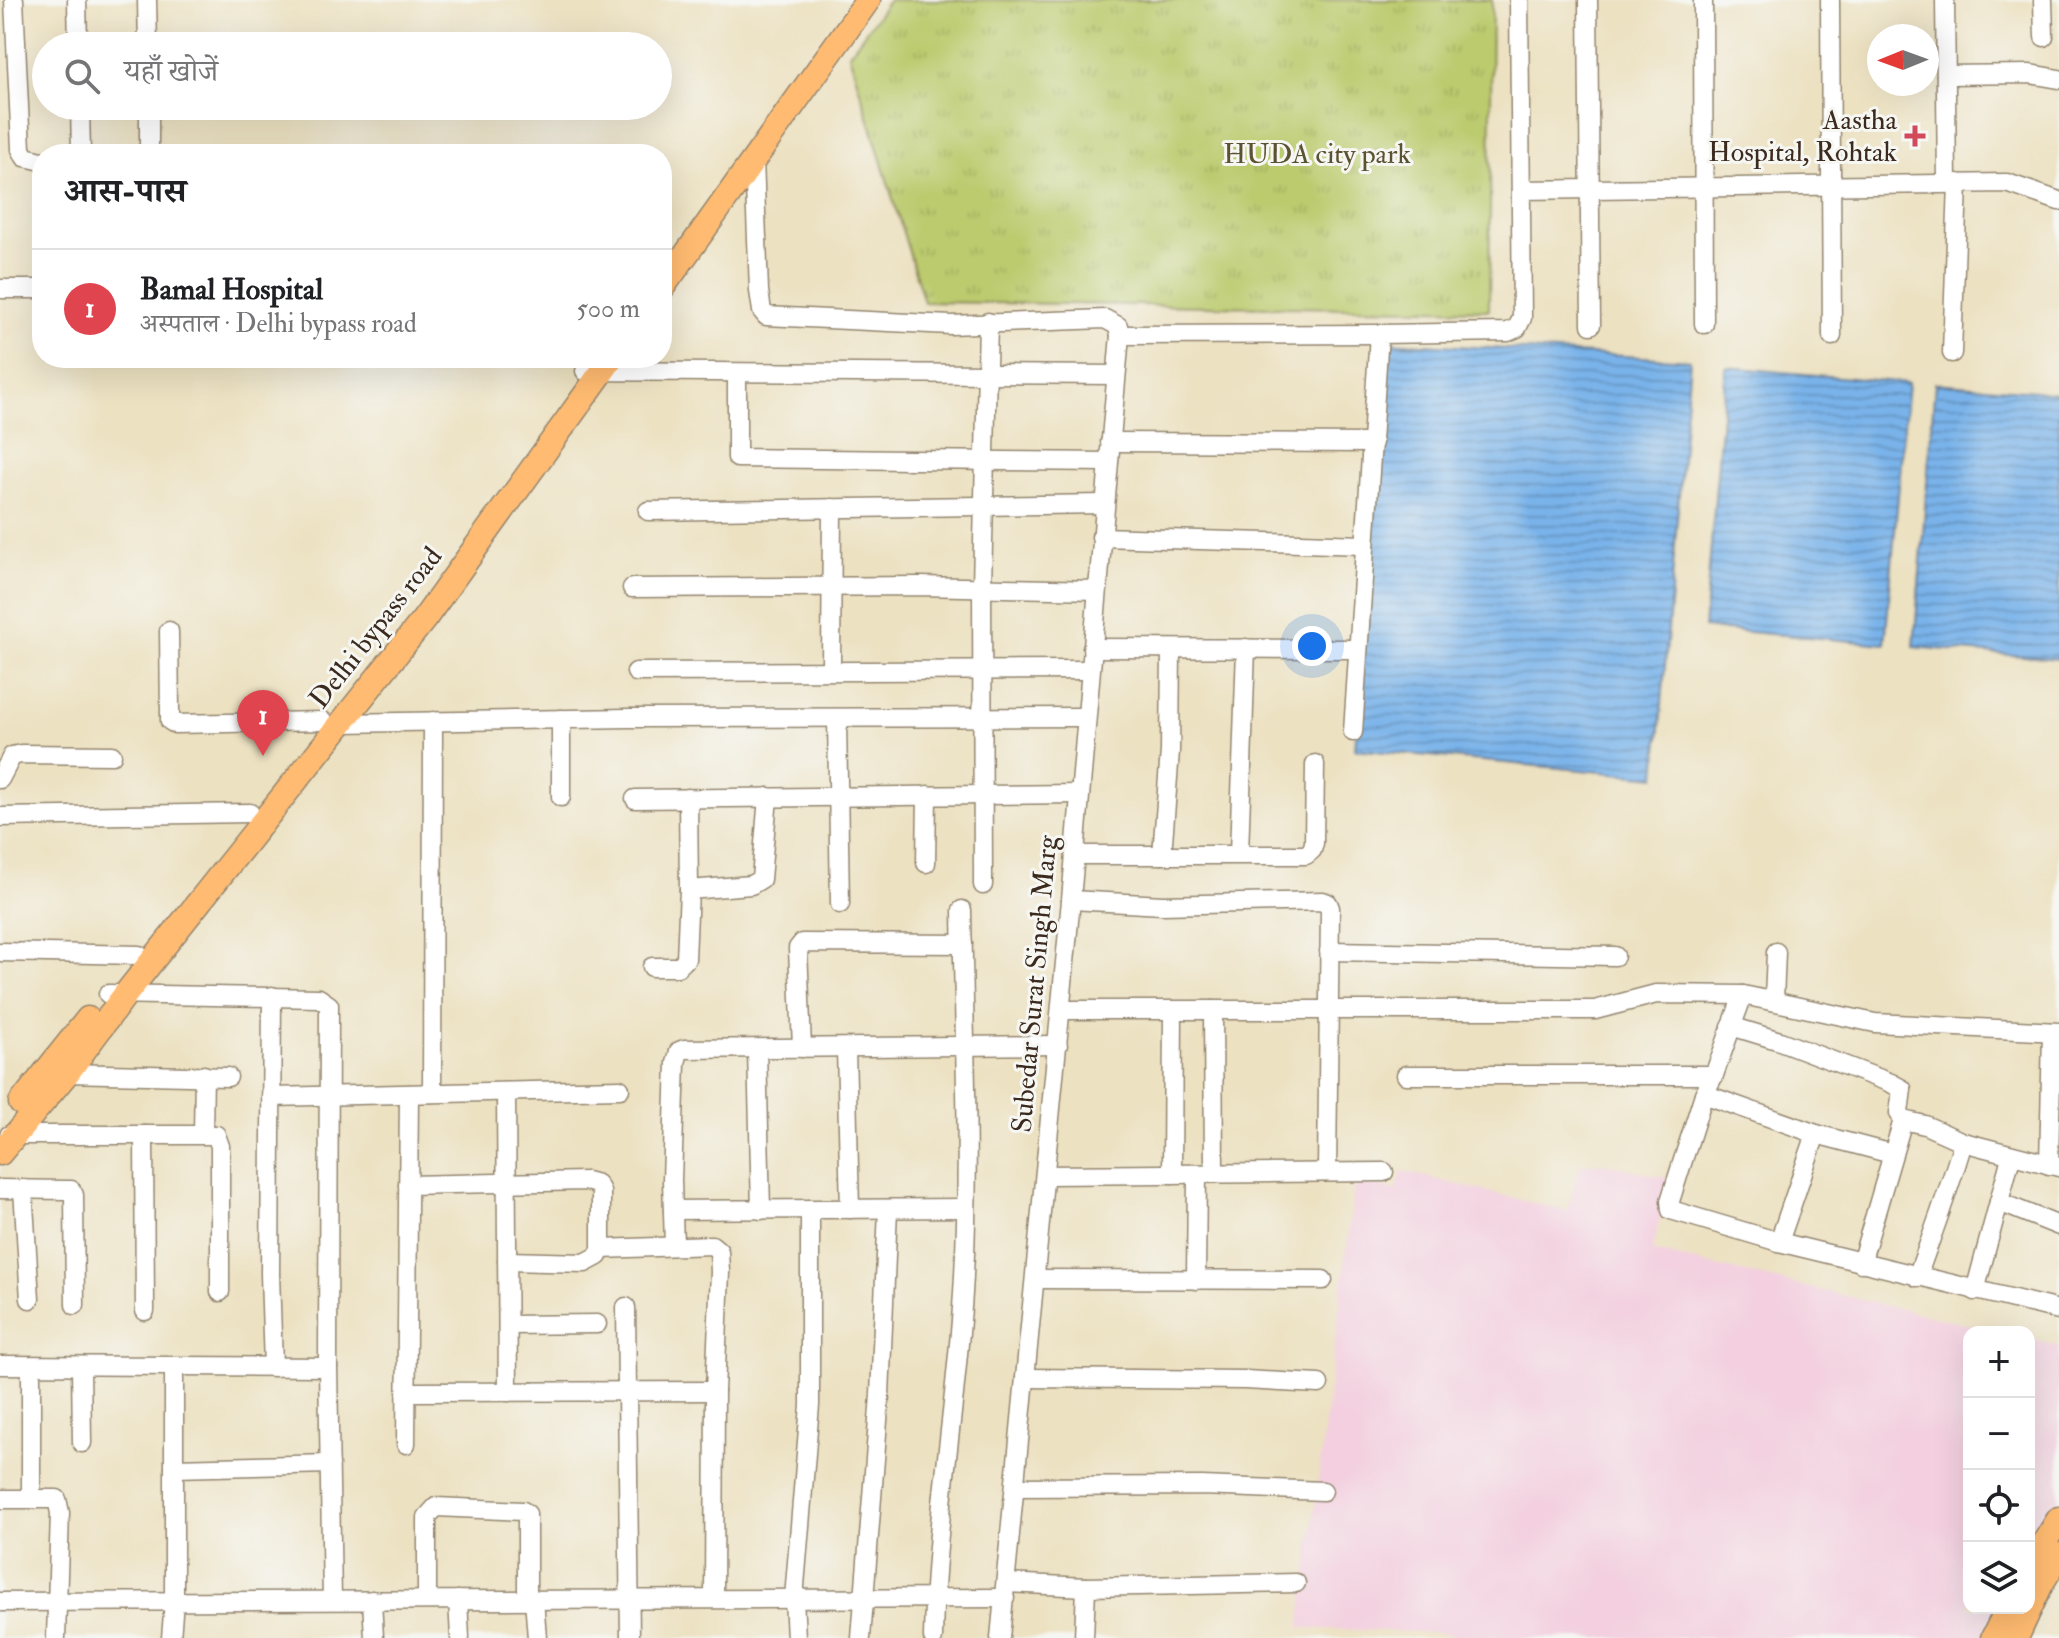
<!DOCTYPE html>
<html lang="hi">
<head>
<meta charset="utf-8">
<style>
	body { margin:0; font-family:"IM FELL Double Pica","Noto Serif Devanagari",serif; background:#f2f2f2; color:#202124 }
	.controls { position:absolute; right:24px; bottom:24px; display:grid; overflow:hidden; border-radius:16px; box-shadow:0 8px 32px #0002 }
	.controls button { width:72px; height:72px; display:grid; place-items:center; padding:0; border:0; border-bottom:2px solid #e0e0e0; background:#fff; color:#202124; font:40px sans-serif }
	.compass { position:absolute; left:1867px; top:24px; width:72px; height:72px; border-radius:50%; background:#fff; box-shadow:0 8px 32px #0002; rotate:269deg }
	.you { position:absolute; left:1312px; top:646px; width:28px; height:28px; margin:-20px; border:6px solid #fff; border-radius:50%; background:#1a73e8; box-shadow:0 0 0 12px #1a73e833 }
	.badge { display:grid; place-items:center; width:52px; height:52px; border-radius:50%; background:#d1495b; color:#fff; font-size:26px; font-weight:700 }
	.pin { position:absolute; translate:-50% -66px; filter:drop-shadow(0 2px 4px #0008) }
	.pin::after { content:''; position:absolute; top:42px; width:28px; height:24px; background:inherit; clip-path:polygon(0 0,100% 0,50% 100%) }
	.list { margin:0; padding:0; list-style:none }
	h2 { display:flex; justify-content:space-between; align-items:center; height:104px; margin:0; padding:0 32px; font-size:34px }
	h2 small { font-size:26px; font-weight:400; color:#757577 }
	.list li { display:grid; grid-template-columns:52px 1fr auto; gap:24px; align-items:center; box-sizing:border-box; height:120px; padding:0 32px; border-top:2px solid #e0e0e0 }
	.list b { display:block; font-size:30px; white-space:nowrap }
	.list p { margin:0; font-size:26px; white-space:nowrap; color:#757577 }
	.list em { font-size:26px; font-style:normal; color:#757577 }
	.icon { flex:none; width:44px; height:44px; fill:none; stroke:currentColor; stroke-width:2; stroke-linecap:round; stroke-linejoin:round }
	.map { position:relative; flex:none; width:2059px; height:1638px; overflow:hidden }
	.search { position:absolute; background:#fff; box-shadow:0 8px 32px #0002; left:32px; top:32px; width:640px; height:88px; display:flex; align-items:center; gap:20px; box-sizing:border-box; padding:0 28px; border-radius:44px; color:#757577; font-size:30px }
	.panel { position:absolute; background:#fff; box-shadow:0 8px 32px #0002; left:32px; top:144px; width:640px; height:224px; border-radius:32px }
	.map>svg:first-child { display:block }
	.built { fill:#f3cfdf }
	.park { fill:url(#park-tufts); stroke:#7c7a46; stroke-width:2 }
	.water { fill:url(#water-rules); stroke:#5a6e84; stroke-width:2 }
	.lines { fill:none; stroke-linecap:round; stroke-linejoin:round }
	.minor-casing { stroke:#948670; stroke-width:21 }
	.major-casing { stroke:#948670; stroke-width:27 }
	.minor { stroke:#fff; stroke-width:18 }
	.major { stroke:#ffbb71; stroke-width:24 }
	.poi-dot { fill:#d1495b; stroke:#f6f6f2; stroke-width:3 }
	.labels { text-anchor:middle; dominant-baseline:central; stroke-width:6; stroke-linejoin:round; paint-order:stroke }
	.poi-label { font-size:28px; fill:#3b2a1e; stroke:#f6f6f2; text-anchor:end }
	.park-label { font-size:28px; fill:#5b5232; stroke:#f6f6f2 }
	.street-label { font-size:28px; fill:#3b2a1e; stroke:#f6f6f2 }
</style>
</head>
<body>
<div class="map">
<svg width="2059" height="1638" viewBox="0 0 2059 1638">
	<defs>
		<pattern id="park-tufts" width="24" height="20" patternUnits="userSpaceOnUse" patternTransform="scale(2)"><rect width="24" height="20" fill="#bccb6e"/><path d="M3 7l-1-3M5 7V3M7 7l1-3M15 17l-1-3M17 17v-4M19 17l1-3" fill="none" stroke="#a2ae5f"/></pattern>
		<pattern id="water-rules" width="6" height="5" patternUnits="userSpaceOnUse" patternTransform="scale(2)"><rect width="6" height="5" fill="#79b3ea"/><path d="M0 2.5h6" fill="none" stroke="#6492bd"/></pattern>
	</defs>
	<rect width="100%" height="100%" fill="#f6f6f2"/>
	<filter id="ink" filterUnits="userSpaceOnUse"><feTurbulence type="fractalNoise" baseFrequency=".0125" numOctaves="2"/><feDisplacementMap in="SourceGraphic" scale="16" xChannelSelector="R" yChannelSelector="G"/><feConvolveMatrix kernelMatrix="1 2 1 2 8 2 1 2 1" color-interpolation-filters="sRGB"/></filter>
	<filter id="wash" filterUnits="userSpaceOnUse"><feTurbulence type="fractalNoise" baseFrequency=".006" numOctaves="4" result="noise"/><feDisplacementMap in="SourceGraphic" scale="32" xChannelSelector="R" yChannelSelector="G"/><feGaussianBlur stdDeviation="1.8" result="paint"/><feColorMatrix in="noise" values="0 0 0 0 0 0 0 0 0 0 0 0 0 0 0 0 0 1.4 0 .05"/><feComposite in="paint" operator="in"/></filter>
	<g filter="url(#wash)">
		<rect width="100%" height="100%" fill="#ece1c1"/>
		<g class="built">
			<polygon points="1605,1163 1671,1179 1652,1251 2000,1332 1969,1332 1969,1608 1996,1608 1982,1638 1465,1638 1446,1633 1300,1628 1355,1179 1396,1191 1402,1171 1567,1211 1580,1165"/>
			<polygon points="2029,1339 2059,1346 2059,1499 2029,1547"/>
		</g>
		<polygon class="park" points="889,0 1492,0 1489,310 924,302 849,54"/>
		<g class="water">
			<polygon points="1388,342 1690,360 1656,777 1355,749"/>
			<polygon points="1726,367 1908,383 1885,644 1704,628"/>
			<polygon points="1935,383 2059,393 2059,659 1914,647"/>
		</g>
	</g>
	<g filter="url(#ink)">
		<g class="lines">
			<g class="minor-casing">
				<g id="minor">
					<polyline points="14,0 21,149 25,157 42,161"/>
					<polyline points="77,0 78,46"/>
					<polyline points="147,0 148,46"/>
					<polyline points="1588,0 1591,325"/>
					<polyline points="1703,0 1704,324"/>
					<polyline points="1830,0 1832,336"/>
					<polyline points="1945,0 1947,183"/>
					<polyline points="2043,0 2044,37"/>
					<polyline points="1946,75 2030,74 2059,79"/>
					<polyline points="80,106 81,154"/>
					<polyline points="149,106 149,154"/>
					<polyline points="754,160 759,291 762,311 766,316 951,325 1105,319 1118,326 1120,335 1379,334"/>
					<polyline points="1521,190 2007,183 2059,201"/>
					<polyline points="0,289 39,289"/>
					<polyline points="1952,353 1958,183"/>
					<polyline points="585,371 1116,375"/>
					<polyline points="737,373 737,458 1108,462"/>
					<polyline points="1110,442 1373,443"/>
					<polyline points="648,511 1104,504"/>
					<polyline points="1101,537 1364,545"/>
					<polyline points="632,588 920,586 1097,590"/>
					<polyline points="169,631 170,712 170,721 175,724 323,721"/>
					<polyline points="1092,648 1357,649"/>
					<polyline points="831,670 832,508"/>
					<polyline points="636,672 1090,670"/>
					<polyline points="837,718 840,904"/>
					<polyline points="342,723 628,718 1086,717"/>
					<polyline points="1353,732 1379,334 1508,332 1517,328 1522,318 1519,0"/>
					<polyline points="0,779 12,756 21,754 112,755"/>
					<polyline points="561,797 561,719"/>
					<polyline points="688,798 689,890 751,885 761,879 768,797"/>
					<polyline points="635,799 1080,794"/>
					<polyline points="0,817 250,813"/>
					<polyline points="1239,854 1246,648"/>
					<polyline points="1075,855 1306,855 1312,850 1314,843 1315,764"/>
					<polyline points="1162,855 1170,751 1171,650"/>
					<polyline points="926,863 927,795"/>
					<polyline points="983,885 982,587 988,322"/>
					<polyline points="1071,900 1163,905 1323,901 1328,903 1330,908 1327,1172"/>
					<polyline points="1329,951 1615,956"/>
					<polyline points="0,952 139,955"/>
					<polyline points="652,967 678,967 686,959 689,890"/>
					<polyline points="108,994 319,998 329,1005 328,1367 332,1600"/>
					<polyline points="1743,995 1714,1075 1704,1094 1670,1201 1671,1210 1779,1242 2059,1310"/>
					<polyline points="272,996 270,1274 273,1367"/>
					<polyline points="1774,1000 1776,952"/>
					<polyline points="1061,1010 1595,1010 1656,994 1743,995 1875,1023 2059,1032"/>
					<polyline points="1213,1010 1214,1173"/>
					<polyline points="1731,1026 1780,1041 1891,1083 1902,1089 1899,1113 1903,1120"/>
					<polyline points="802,1048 798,948 802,943 963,944"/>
					<polyline points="846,1048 850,1209"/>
					<polyline points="757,1049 761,1210"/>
					<polyline points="62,1066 67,1073 228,1077"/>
					<polyline points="1406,1075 1714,1075"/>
					<polyline points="506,1092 508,1392"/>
					<polyline points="432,1093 433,721"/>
					<polyline points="1704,1094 1816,1134 1892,1154"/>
					<polyline points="271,1097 620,1089"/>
					<polyline points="203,1134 204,1075"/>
					<polyline points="9,1135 216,1135 220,1146 220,1292"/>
					<polyline points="144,1135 145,1311"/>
					<polyline points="2049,1165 2052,1032"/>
					<polyline points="1172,1174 1173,1010"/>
					<polyline points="1046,1175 1384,1172"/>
					<polyline points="408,1185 586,1181 597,1184 601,1191 601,1249 598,1256 585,1263 507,1261"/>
					<polyline points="0,1189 65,1190 71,1190 74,1195 75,1305"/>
					<polyline points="23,1189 30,1299"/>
					<polyline points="1999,1202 2059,1226"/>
					<polyline points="673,1210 964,1208"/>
					<polyline points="1779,1242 1816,1134"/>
					<polyline points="674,1246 672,1180 676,1063 679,1051 684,1049 1058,1045"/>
					<polyline points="601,1249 712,1245 719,1251 720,1272 715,1391 714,1598"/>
					<polyline points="1861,1263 1903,1120 1925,1125 1963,1142 2059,1167"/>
					<path d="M1917,1277C1933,1232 1950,1188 1963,1142"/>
					<polyline points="1036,1279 1323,1280"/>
					<polyline points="1196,1280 1197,1174"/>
					<polyline points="1975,1291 2011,1157"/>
					<polyline points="626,1307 630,1638"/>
					<polyline points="508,1325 597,1324"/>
					<polyline points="0,1365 328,1367"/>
					<polyline points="31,1366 31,1498"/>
					<polyline points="81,1366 82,1443"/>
					<polyline points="1025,1378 1245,1380 1319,1384"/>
					<polyline points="406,1392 715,1391"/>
					<polyline points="406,1444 409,1094"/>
					<polyline points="174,1468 330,1464"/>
					<polyline points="1016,1487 1202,1486 1323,1491"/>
					<polyline points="0,1499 57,1499 60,1513 56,1638"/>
					<polyline points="1006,1583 1086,1587 1296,1583"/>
					<polyline points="427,1599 427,1517 436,1507 523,1511 527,1514 527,1599"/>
					<polyline points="534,1599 537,1638"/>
					<polyline points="372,1600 374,1638"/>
					<polyline points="458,1600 460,1638"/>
					<polyline points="0,1602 1005,1598"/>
					<polyline points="171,1638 174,1601 174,1368"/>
					<polyline points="796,1638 794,1598 810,1405 810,1209"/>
					<polyline points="861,1638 880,1395 888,1209"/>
					<path d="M933,1638C935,1522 956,1408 963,1293C971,1165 964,1037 962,910"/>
					<polyline points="1000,1638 1071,900 1120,335"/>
					<polyline points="1084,1638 1086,1587"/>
				</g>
			</g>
			<g class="major-casing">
				<g id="major">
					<polyline points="662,288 868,0"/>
					<polyline points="21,1103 88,1019"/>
					<polyline points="0,1153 67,1073 125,995 425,618 612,358"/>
					<polyline points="2029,1567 2059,1519"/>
					<polyline points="1993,1638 2008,1608"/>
					<polyline points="2016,1638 2041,1584 2059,1555"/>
				</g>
			</g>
			<use href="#minor" class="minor"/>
			<use href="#major" class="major"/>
		</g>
	</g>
	<path class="poi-dot" d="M1911 124h8v8h8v8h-8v8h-8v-8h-8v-8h8z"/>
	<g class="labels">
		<g class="poi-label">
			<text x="1897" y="120">Aastha<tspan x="1897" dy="32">Hospital, Rohtak</tspan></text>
		</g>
		<g class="park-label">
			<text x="1317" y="154">HUDA city park</text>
		</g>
		<g class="street-label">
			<text transform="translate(376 628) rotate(-52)">Delhi bypass road</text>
			<text transform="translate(1035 984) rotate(-85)">Subedar Surat Singh Marg</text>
		</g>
	</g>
</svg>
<div class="controls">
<button>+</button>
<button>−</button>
<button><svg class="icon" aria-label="locate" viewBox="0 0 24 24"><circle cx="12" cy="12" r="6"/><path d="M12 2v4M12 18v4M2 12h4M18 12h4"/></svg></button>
<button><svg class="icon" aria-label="layers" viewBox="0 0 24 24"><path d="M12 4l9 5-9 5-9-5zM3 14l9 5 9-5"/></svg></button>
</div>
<svg class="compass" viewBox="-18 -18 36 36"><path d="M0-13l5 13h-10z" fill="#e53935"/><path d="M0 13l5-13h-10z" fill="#757577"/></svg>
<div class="you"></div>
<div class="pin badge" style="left:263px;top:756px;background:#e0444e">1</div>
<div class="search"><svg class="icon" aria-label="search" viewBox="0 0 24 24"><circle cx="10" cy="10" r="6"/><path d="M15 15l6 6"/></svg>यहाँ खोजें</div>
<section class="panel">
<h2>आस-पास<small></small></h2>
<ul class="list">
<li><span class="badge" style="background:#e0444e">1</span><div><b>Bamal Hospital</b><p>अस्पताल · Delhi bypass road</p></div><em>500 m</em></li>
</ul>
</section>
</div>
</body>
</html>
